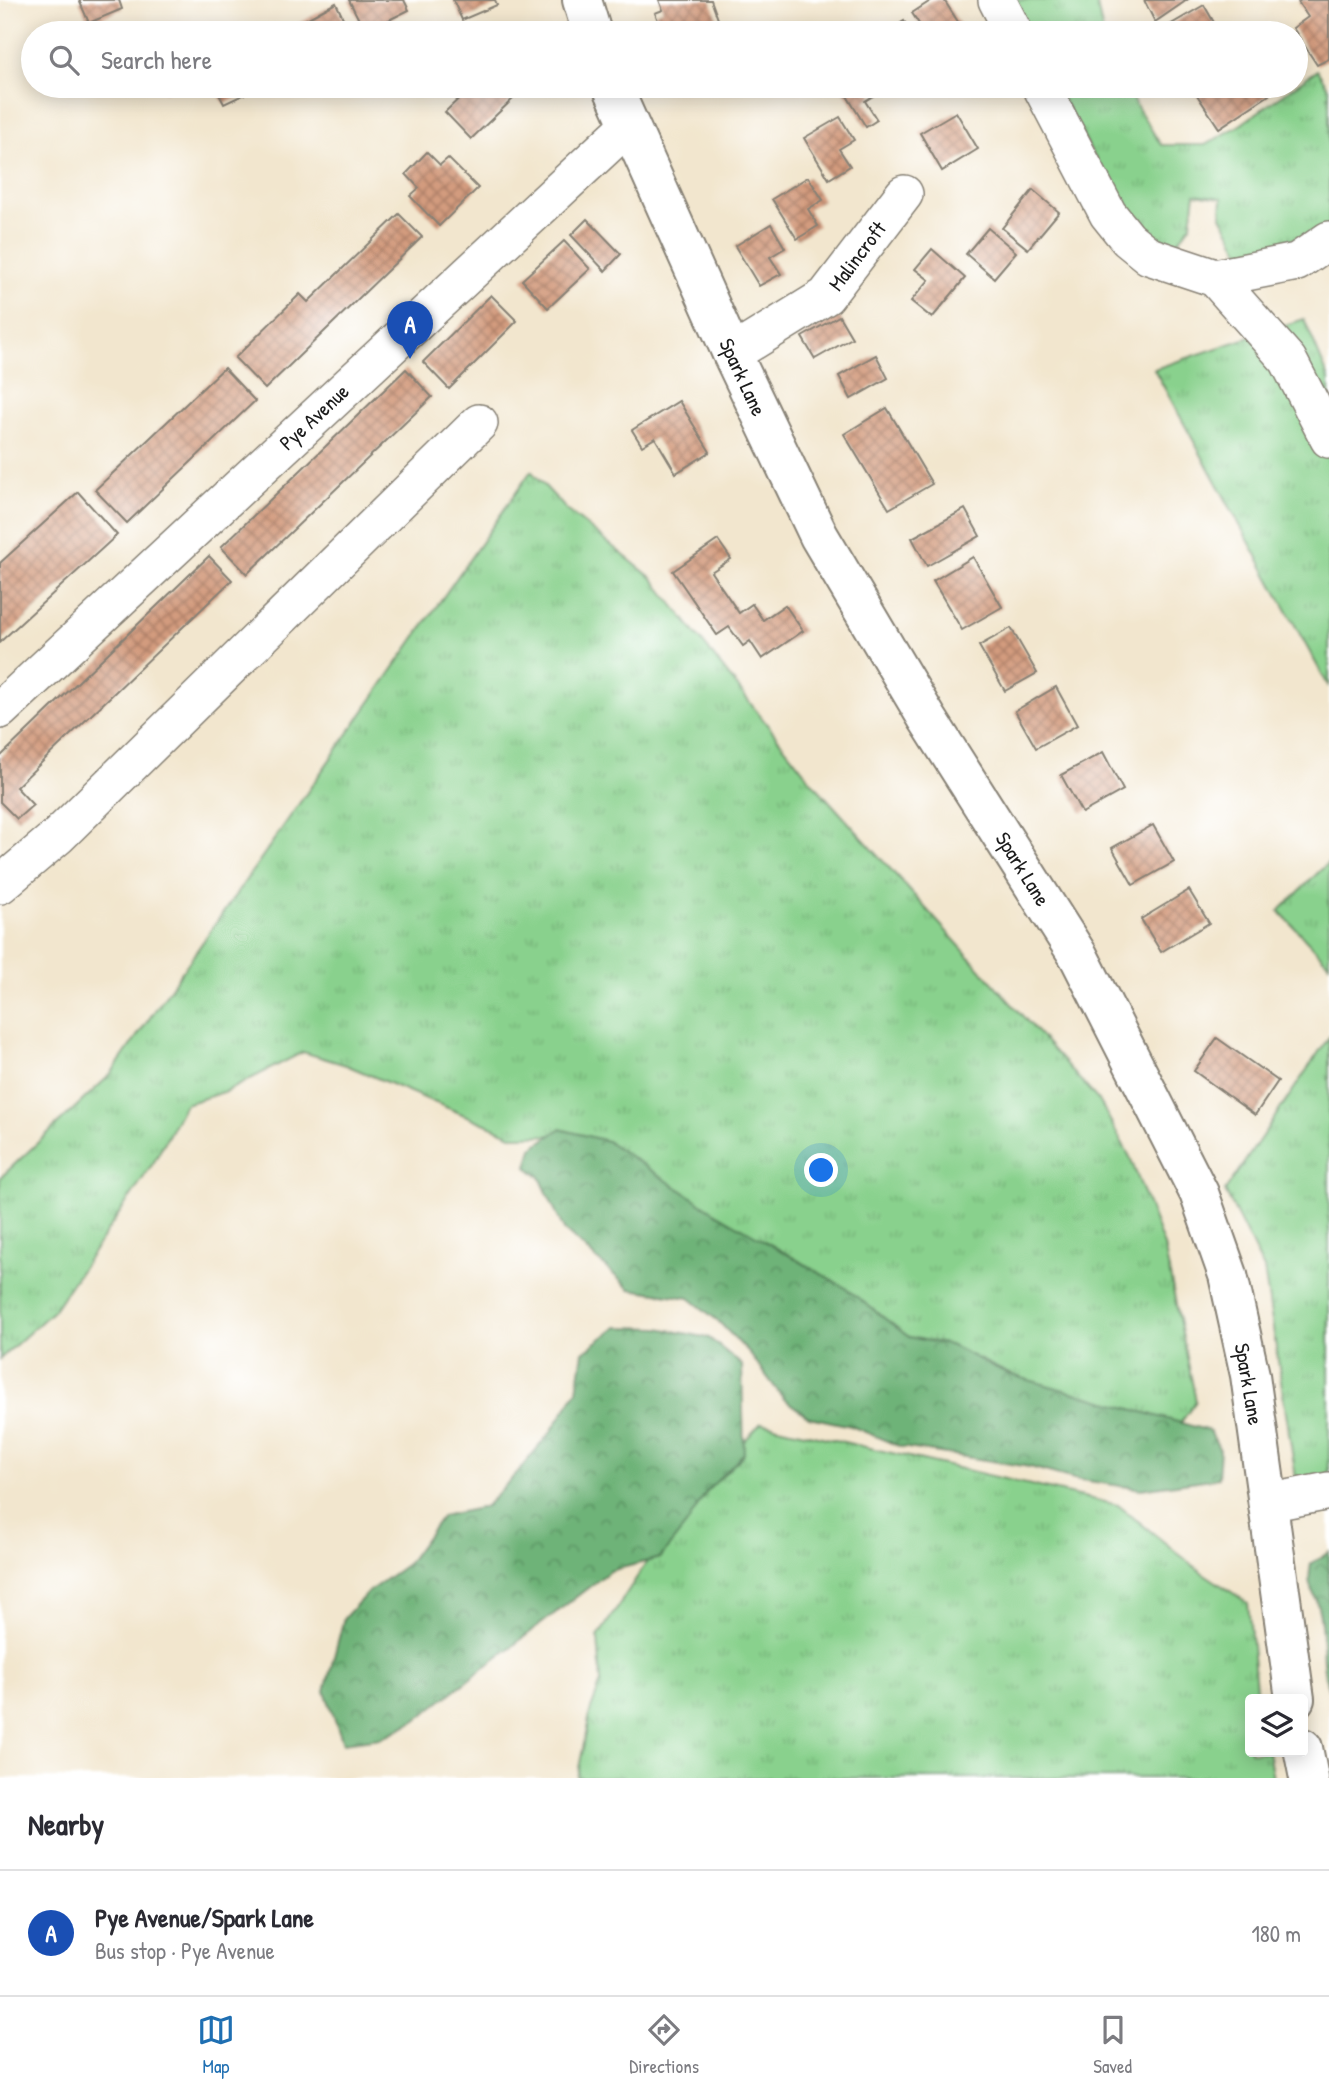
<!DOCTYPE html>
<html lang="en">
<head>
<meta charset="utf-8">
<style>
	body { margin:0; font-family:"Patrick Hand",sans-serif; background:#f7f7f7; color:#2b2b33 }
	.controls { position:absolute; right:21px; bottom:21px; display:grid; overflow:hidden; border-radius:7px; box-shadow:0 4px 18px #0003 }
	.controls button { width:63px; height:63px; display:grid; place-items:center; padding:0; border:0; border-bottom:2px solid #e1e1e2; background:#fff; color:#2b2b33; font:35px sans-serif }
	.you { position:absolute; left:822px; top:1171px; width:24px; height:24px; margin:-18px; border:5px solid #fff; border-radius:50%; background:#1a73e8; box-shadow:0 0 0 10px #1a73e833 }
	.badge { display:grid; place-items:center; width:46px; height:46px; border-radius:50%; background:#1f6fb2; color:#fff; font-size:23px; font-weight:700 }
	.pin { position:absolute; translate:-50% -58px; filter:drop-shadow(0 2px 4px #0008) }
	.pin::after { content:''; position:absolute; top:37px; width:24px; height:21px; background:inherit; clip-path:polygon(0 0,100% 0,50% 100%) }
	.list { margin:0; padding:0; list-style:none }
	h2 { display:flex; justify-content:space-between; align-items:center; height:91px; margin:0; padding:0 28px; font-size:30px }
	h2 small { font-size:23px; font-weight:400; color:#7c7c81 }
	.list li { display:grid; grid-template-columns:46px 1fr auto; gap:21px; align-items:center; box-sizing:border-box; height:126px; padding:0 28px; border-top:2px solid #e1e1e2 }
	.list b { display:block; font-size:26px; white-space:nowrap }
	.list p { margin:0; font-size:23px; white-space:nowrap; color:#7c7c81 }
	.list em { font-size:23px; font-style:normal; color:#7c7c81 }
	.icon { flex:none; width:38px; height:38px; fill:none; stroke:currentColor; stroke-width:2; stroke-linecap:round; stroke-linejoin:round }
	.map { position:relative; flex:none; width:1329px; height:1778px; overflow:hidden }
	.search { position:absolute; background:#fff; box-shadow:0 4px 18px #0003; left:21px; right:21px; top:21px; height:77px; display:flex; align-items:center; gap:18px; box-sizing:border-box; padding:0 24px; border-radius:38px; color:#7c7c81; font-size:26px }
	.sheet { height:217px; background:#fff }
	nav { display:flex; justify-content:space-around; align-items:center; box-sizing:border-box; height:98px; border-top:2px solid #e1e1e2; background:#fff; font-size:19px; color:#7c7c81 }
	nav a { display:grid; justify-items:center; gap:4px }
	nav .on { color:#1f6fb2 }
	.map>svg:first-child { display:block }
	.grass { fill:url(#grass-tufts); stroke:#527654; stroke-width:2 }
	.forest { fill:url(#forest-crowns); stroke:#45684a; stroke-width:2 }
	.building { fill:url(#building-cross-hatch) }
	.lines { fill:none; stroke-linecap:round; stroke-linejoin:round }
	.minor-casing { stroke:#878175; stroke-width:40 }
	.major-casing { stroke:#878175; stroke-width:42 }
	.minor { stroke:#fff; stroke-width:37 }
	.major { stroke:#fff; stroke-width:38 }
	.labels { text-anchor:middle; dominant-baseline:central; stroke-width:5; stroke-linejoin:round; paint-order:stroke }
	.street-label { font-size:21px; fill:#1c1c1c; stroke:#fff }
</style>
</head>
<body>
<div class="map">
<svg width="1329" height="1778" viewBox="0 0 1329 1778">
	<defs>
		<pattern id="grass-tufts" width="24" height="20" patternUnits="userSpaceOnUse" patternTransform="scale(1.75)"><rect width="24" height="20" fill="#89d18d"/><path d="M3 7l-1-3M5 7V3M7 7l1-3M15 17l-1-3M17 17v-4M19 17l1-3" fill="none" stroke="#76b379"/></pattern>
		<pattern id="forest-crowns" width="20" height="18" patternUnits="userSpaceOnUse" patternTransform="scale(1.75)"><rect width="20" height="18" fill="#6eb378"/><path d="M2 6a3 3 0 1 1 6 0M12 15a3 3 0 1 1 6 0" fill="none" stroke="#5a9162"/></pattern>
		<pattern id="building-cross-hatch" width="8" height="8" patternUnits="userSpaceOnUse" patternTransform="scale(1.75)"><rect width="8" height="8" fill="#d39b7e"/><path d="M0 0l8 8M0 8l8-8" fill="none" stroke="#aa7e66"/></pattern>
	</defs>
	<rect width="100%" height="100%" fill="#fff"/>
	<filter id="ink" filterUnits="userSpaceOnUse"><feTurbulence type="fractalNoise" baseFrequency=".0143" numOctaves="2"/><feDisplacementMap in="SourceGraphic" scale="14" xChannelSelector="R" yChannelSelector="G"/><feConvolveMatrix kernelMatrix="1 2 1 2 8 2 1 2 1" color-interpolation-filters="sRGB"/></filter>
	<filter id="wash" filterUnits="userSpaceOnUse"><feTurbulence type="fractalNoise" baseFrequency=".00686" numOctaves="4" result="noise"/><feDisplacementMap in="SourceGraphic" scale="28" xChannelSelector="R" yChannelSelector="G"/><feGaussianBlur stdDeviation="1.57" result="paint"/><feColorMatrix in="noise" values="0 0 0 0 0 0 0 0 0 0 0 0 0 0 0 0 0 1.4 0 .05"/><feComposite in="paint" operator="in"/></filter>
	<g filter="url(#wash)">
		<rect width="100%" height="100%" fill="#f2e6ce"/>
		<g class="grass">
			<polygon points="1011,0 1096,0 1103,33 1028,33"/>
			<polygon points="1317,70 1329,89 1329,225 1296,246 1247,263 1221,216 1222,198 1195,194 1191,224 1173,249 1125,211 1055,86 1124,86 1161,145 1205,145 1240,125"/>
			<polygon points="1304,319 1329,379 1329,687 1154,369"/>
			<polygon points="531,471 566,509 652,578 813,783 1100,1102 1130,1157 1164,1246 1196,1401 1177,1428 909,1342 569,1135 514,1136 346,1065 303,1052 227,1091 185,1104 154,1162 53,1311 0,1359 0,1178 110,1075"/>
			<polygon points="1329,862 1329,964 1279,911"/>
			<polygon points="1329,1037 1329,1488 1296,1479 1264,1269 1225,1191"/>
			<polygon points="761,1423 1118,1505 1200,1571 1248,1603 1257,1699 1250,1699 1250,1752 1268,1752 1273,1778 577,1778 591,1709 601,1682 598,1637 682,1508"/>
		</g>
		<g class="forest">
			<polygon points="560,1129 607,1141 711,1210 844,1287 909,1337 950,1345 1011,1375 1210,1431 1220,1450 1218,1478 1141,1489 1074,1479 1030,1467 901,1447 851,1426 809,1417 784,1399 749,1353 718,1321 689,1298 630,1289 564,1230 540,1177 527,1167 532,1148"/>
			<polygon points="617,1327 659,1328 709,1338 742,1365 744,1454 706,1492 687,1524 660,1558 610,1571 415,1721 381,1738 343,1743 325,1691 344,1618 368,1592 407,1564 442,1516 485,1507 517,1473 550,1433 577,1391 583,1352"/>
			<path d="M1329,1552V1690C1318,1662 1326,1634 1318,1607C1313,1585 1306,1591 1311,1564Z"/>
		</g>
		<g id="blocks">
			<g class="building">
				<polygon points="79,0 119,0 122,9 89,23"/>
				<polygon points="349,0 404,0 409,10 365,32"/>
				<polygon points="453,0 495,0 497,5 462,20"/>
				<polygon points="659,0 711,0 719,22 689,33 663,33 655,13 663,10"/>
				<polygon points="932,0 944,0 960,25 946,33 925,33 912,13"/>
				<polygon points="1144,0 1187,0 1155,22"/>
				<polygon points="1301,0 1329,0 1329,59 1317,65 1293,28 1308,17 1298,2"/>
				<polygon points="336,3 350,33 278,33 301,22"/>
				<polygon points="1204,5 1220,33 1156,33"/>
				<polygon points="904,21 911,33 886,33"/>
				<polygon points="146,86 169,86 167,92"/>
				<polygon points="215,86 262,86 224,104"/>
				<polygon points="468,86 508,86 517,95 471,139 445,112 467,91"/>
				<polygon points="841,86 867,86 873,96 865,101 877,120 866,127"/>
				<polygon points="1199,86 1262,86 1269,95 1219,128 1193,89"/>
				<polygon points="956,112 978,149 942,171 920,133"/>
				<polygon points="840,117 854,140 839,149 850,166 829,179 804,138"/>
				<polygon points="427,152 440,165 448,158 478,188 439,226 410,196 419,188 406,174"/>
				<polygon points="808,177 823,200 808,209 818,226 797,239 772,199"/>
				<polygon points="1033,190 1059,212 1028,249 1002,228"/>
				<polygon points="399,214 422,237 265,389 235,358 300,294 308,302"/>
				<polygon points="587,219 621,254 605,271 571,235"/>
				<polygon points="771,224 785,248 770,257 781,274 759,286 735,246"/>
				<polygon points="988,228 1016,252 994,278 966,254"/>
				<polygon points="564,241 590,269 548,308 522,280"/>
				<polygon points="932,249 965,278 932,318 911,301 929,280 915,269"/>
				<polygon points="491,295 517,321 449,389 423,362"/>
				<polygon points="839,316 852,338 815,359 802,337"/>
				<polygon points="876,355 888,378 851,399 839,376"/>
				<polygon points="224,368 255,401 127,523 95,490"/>
				<polygon points="406,369 432,397 247,574 221,547"/>
				<polygon points="679,401 710,452 676,473 655,438 642,446 632,430"/>
				<polygon points="887,408 932,484 889,509 844,434"/>
				<polygon points="78,492 117,535 0,642 0,563"/>
				<polygon points="965,509 980,536 927,566 912,538"/>
				<polygon points="718,540 731,559 711,572 739,613 752,604 763,620 785,605 803,631 762,659 750,641 743,646 729,627 717,635 673,571"/>
				<polygon points="209,556 232,580 16,787 33,805 17,819 0,802 0,757"/>
				<polygon points="973,557 1002,607 962,630 933,581"/>
				<polygon points="1011,628 1037,673 1005,691 979,646"/>
				<polygon points="1056,687 1077,725 1036,748 1015,711"/>
				<polygon points="1103,752 1123,790 1082,813 1061,775"/>
				<polygon points="1153,825 1174,862 1133,885 1112,848"/>
				<polygon points="1189,890 1209,923 1161,952 1141,919"/>
				<polygon points="1217,1038 1278,1081 1255,1115 1194,1071"/>
			</g>
		</g>
	</g>
	<g filter="url(#ink)">
		<use href="#blocks" fill-opacity="0" stroke="#878175" stroke-width="2"/>
		<g class="lines">
			<g class="minor-casing">
				<g id="minor">
					<polyline points="997,0 1014,33"/>
					<polyline points="1041,86 1108,214 1128,239 1149,256 1215,278 1297,262 1329,240"/>
					<polyline points="1215,278 1288,360 1329,439"/>
					<polyline points="732,354 826,296 904,194"/>
					<polyline points="0,710 629,125"/>
					<polyline points="0,885 58,836 479,423"/>
					<polyline points="1267,1503 1329,1491"/>
				</g>
			</g>
			<g class="major-casing">
				<g id="major">
					<polyline points="582,0 592,33"/>
					<polyline points="612,86 732,354 819,536 927,718 1079,957 1199,1193 1228,1275 1250,1375 1295,1699"/>
					<polyline points="1303,1748 1309,1778"/>
				</g>
			</g>
			<use href="#minor" class="minor"/>
			<use href="#major" class="major"/>
		</g>
	</g>
	<g class="labels">
		<g class="street-label">
			<text transform="translate(857 256) rotate(-53)">Malincroft</text>
			<text transform="translate(743 377) rotate(65)">Spark Lane</text>
			<text transform="translate(314 417) rotate(-43)">Pye Avenue</text>
			<text transform="translate(1023 869) rotate(58)">Spark Lane</text>
			<text transform="translate(1249 1384) rotate(80)">Spark Lane</text>
		</g>
	</g>
</svg>
<div class="controls">
<button><svg class="icon" aria-label="layers" viewBox="0 0 24 24"><path d="M12 4l9 5-9 5-9-5zM3 14l9 5 9-5"/></svg></button>
</div>
<div class="you"></div>
<div class="pin badge" style="left:410px;top:359px;background:#1a4fb4">A</div>
<div class="search"><svg class="icon" aria-label="search" viewBox="0 0 24 24"><circle cx="10" cy="10" r="6"/><path d="M15 15l6 6"/></svg>Search here</div>
</div>
<section class="sheet">
<h2>Nearby<small></small></h2>
<ul class="list">
<li><span class="badge" style="background:#1a4fb4">A</span><div><b>Pye Avenue/Spark Lane</b><p>Bus stop · Pye Avenue</p></div><em>180 m</em></li>
</ul>
</section>
<nav>
<a class="on"><svg class="icon" aria-label="map" viewBox="0 0 24 24"><path d="M3 6l6-2 6 2 6-2v14l-6 2-6-2-6 2zM9 4v14M15 6v14"/></svg>Map</a>
<a><svg class="icon" aria-label="directions" viewBox="0 0 24 24"><path d="M12 3l9 9-9 9-9-9zM9 14v-3h6M13 9l2 2-2 2"/></svg>Directions</a>
<a><svg class="icon" aria-label="saved" viewBox="0 0 24 24"><path d="M7 4h10v16l-5-4-5 4z"/></svg>Saved</a>
</nav>
</body>
</html>
